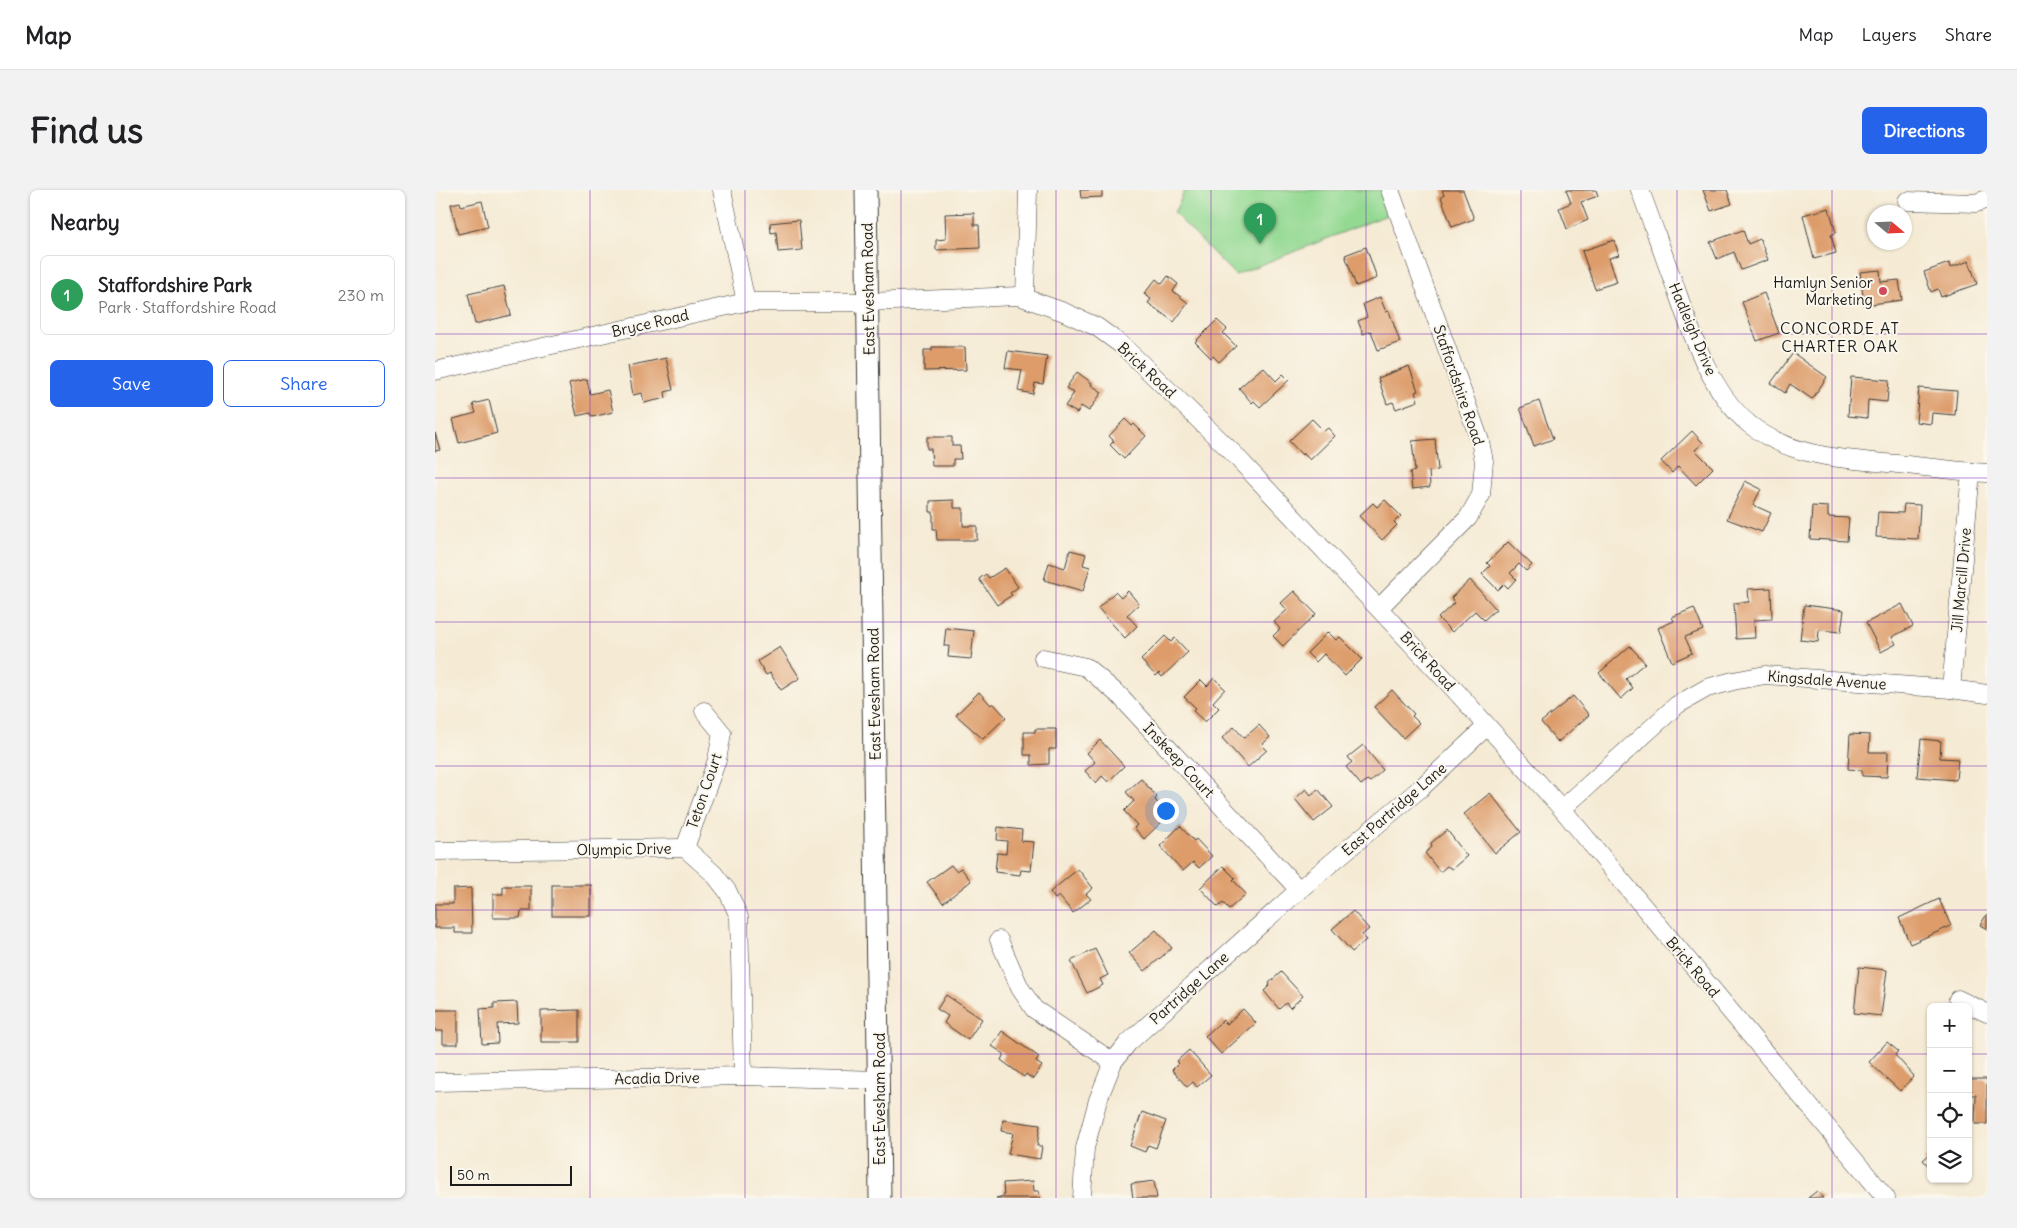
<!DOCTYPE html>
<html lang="en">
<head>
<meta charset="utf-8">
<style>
	body { margin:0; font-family:Delius,sans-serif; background:#f2f2f2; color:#202124 }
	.controls { position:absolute; right:15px; bottom:15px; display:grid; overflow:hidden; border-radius:8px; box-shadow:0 1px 4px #0004 }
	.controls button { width:45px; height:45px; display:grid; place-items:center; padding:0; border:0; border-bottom:1px solid #e0e0e0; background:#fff; color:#202124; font:25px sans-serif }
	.compass { position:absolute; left:1432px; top:15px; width:45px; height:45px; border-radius:50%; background:#fff; box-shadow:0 1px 4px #0004; rotate:109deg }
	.scale { position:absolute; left:15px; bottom:12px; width:122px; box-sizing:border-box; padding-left:5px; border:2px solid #1c1c1c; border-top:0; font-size:14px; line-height:18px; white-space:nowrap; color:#1c1c1c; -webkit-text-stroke:4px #fbf7ec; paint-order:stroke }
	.you { position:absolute; left:730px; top:620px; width:18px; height:18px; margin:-12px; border:4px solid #fff; border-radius:50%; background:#1a73e8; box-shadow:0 0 0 8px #1a73e833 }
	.badge { display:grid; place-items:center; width:32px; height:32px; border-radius:50%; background:#2563eb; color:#fff; font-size:16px; font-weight:700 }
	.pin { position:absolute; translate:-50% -41px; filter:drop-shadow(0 1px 2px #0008) }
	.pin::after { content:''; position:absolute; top:26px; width:18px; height:15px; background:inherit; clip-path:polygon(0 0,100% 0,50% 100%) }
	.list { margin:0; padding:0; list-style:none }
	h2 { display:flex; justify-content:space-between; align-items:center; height:65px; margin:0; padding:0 20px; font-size:21px }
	h2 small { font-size:16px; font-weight:400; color:#757577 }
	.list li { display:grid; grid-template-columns:32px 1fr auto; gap:15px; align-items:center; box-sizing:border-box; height:80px; margin:0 10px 10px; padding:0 10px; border:1px solid #e0e0e0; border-radius:8px }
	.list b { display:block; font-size:19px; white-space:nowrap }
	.list p { margin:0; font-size:16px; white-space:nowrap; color:#757577 }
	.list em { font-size:16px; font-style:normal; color:#757577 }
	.actions { display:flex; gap:10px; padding:15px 20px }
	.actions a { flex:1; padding:11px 0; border:1px solid #2563eb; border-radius:8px; text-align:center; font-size:18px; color:#2563eb }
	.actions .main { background:#2563eb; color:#fff }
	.icon { flex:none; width:28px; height:28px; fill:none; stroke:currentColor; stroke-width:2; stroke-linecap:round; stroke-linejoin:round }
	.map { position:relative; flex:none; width:1552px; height:1008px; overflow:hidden; border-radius:8px }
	header { display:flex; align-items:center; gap:30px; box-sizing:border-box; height:70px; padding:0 25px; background:#fff; border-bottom:1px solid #e0e0e0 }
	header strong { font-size:24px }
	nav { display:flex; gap:28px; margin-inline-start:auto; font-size:18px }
	.intro { display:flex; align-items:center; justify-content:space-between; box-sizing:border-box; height:120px; padding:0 30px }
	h1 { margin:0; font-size:35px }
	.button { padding:12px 22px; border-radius:8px; background:#2563eb; color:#fff; font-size:18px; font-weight:700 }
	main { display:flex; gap:30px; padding:0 30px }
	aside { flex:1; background:#fff; border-radius:8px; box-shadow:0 1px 4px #0004 }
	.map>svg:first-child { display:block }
	.green { fill:#93d992; stroke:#587a57 }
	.building { fill:#dd9c6a }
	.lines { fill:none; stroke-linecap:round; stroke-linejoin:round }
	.minor-casing { stroke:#3d3b38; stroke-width:19 }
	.major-casing { stroke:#3d3b38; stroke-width:23 }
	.minor { stroke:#fff; stroke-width:18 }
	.major { stroke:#fff; stroke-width:21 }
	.grid { fill:none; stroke:#7b2cbf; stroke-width:1; stroke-opacity:0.55 }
	.poi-dot { fill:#d1495b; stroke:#fbf7ec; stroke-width:2 }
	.labels { text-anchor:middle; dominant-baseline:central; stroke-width:4; stroke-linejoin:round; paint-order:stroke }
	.poi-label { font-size:15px; fill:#1c1c1c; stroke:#fbf7ec; text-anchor:end }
	.street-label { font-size:15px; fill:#1c1c1c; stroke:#fbf7ec }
	.neighbourhood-label { font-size:16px; letter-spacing:1px; fill:#1c1c1c; stroke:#fbf7ec }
</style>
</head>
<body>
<header>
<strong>Map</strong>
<nav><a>Map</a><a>Layers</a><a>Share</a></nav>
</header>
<div class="intro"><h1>Find us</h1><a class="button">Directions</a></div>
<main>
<aside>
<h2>Nearby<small></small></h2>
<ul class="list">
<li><span class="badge" style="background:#2e9e5b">1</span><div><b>Staffordshire Park</b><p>Park · Staffordshire Road</p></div><em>230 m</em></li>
</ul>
<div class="actions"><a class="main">Save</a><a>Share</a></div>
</aside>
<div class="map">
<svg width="1552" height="1008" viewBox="0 0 1552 1008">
	<rect width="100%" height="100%" fill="#fbf7ec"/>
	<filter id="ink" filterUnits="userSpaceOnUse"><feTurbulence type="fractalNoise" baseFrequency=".02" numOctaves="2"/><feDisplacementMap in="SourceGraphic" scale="10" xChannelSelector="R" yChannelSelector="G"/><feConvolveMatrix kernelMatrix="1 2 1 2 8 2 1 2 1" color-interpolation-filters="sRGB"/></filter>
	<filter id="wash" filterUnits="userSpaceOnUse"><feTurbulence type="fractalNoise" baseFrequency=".0096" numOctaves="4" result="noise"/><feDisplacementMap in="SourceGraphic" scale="20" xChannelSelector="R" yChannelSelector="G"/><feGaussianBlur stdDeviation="1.12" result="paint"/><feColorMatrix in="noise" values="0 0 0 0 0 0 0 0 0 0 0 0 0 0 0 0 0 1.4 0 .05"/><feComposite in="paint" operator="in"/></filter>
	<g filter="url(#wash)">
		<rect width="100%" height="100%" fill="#f5ebd5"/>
		<polygon class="green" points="750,0 955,0 962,21 800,85 739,23"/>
		<g id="blocks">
			<g class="building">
				<polygon points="645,0 667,0 667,7 646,8"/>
				<polygon points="1007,0 1028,0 1039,29 1017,37 1006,7 1009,5"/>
				<polygon points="1131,0 1161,0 1163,6 1146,12 1153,30 1132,39 1124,18 1136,13"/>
				<polygon points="1268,0 1292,0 1297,14 1276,21"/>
				<polygon points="47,11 53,37 23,44 16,14 25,12 26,16"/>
				<polygon points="1394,18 1401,43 1396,45 1401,63 1379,69 1368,25"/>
				<polygon points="539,23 539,35 544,35 545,58 501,60 501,50 511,49 510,24"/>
				<polygon points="364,30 367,60 343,62 341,42 336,43 335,33"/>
				<polygon points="1308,40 1313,54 1325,49 1333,70 1306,80 1299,62 1282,69 1275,52"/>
				<polygon points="1179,50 1184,65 1174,68 1182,92 1160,99 1147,61"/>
				<polygon points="931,57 942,88 921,96 910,65"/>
				<polygon points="1534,71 1542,94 1506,107 1503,99 1496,102 1489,82 1514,73 1515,78"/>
				<polygon points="1445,80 1446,92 1464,90 1467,110 1429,115 1425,82"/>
				<polygon points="733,86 743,94 738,101 753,113 739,132 713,113 716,109 709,104 721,89 727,94"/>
				<polygon points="69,96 76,125 40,134 33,104"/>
				<polygon points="1329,103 1344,143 1322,151 1307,112"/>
				<polygon points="945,107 951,122 954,121 965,152 943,160 936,141 928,144 923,131 932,127 928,114"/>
				<polygon points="782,130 792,139 788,143 801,156 784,172 778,166 776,168 760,152"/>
				<polygon points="497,157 530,157 531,180 489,181 489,160 497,160"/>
				<polygon points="573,161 612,166 608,194 600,193 598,204 583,201 587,180 570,178"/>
				<polygon points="1358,163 1392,187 1377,209 1355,194 1350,203 1336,193"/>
				<polygon points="231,168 238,200 230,202 231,208 209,213 207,203 198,205 193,176"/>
				<polygon points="974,176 983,201 980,202 983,211 961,219 958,212 952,214 943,188"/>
				<polygon points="828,177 841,191 848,184 854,190 825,217 819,211 817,213 804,198"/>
				<polygon points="642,182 657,193 656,195 667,202 654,221 646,216 642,223 630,216 639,203 631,198"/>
				<polygon points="1416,187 1454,190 1452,212 1433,210 1432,228 1413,226"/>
				<polygon points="152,189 155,204 173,200 178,222 157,227 155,223 142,226 134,193"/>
				<polygon points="1484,198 1522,201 1520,225 1497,223 1496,234 1481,232"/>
				<polygon points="54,210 62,243 24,253 18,229 41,223 38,214"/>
				<polygon points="1104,211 1118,249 1099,256 1085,218"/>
				<polygon points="690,229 697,236 699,234 711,246 689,269 675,255 679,251 674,246"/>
				<polygon points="877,229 889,241 893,238 900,246 875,270 868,263 867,265 854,251"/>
				<polygon points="1257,241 1268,253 1260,260 1278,278 1261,295 1243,276 1237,283 1226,271"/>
				<polygon points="0,243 5,260 0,261"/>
				<polygon points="492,247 517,247 517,256 525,256 526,269 518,269 518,276 497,276 496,259 492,259"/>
				<polygon points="1000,249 1003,280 994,281 995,297 977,299 975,282 980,281 977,251"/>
				<polygon points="1310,291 1326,299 1318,315 1336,323 1327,342 1292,329"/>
				<polygon points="519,310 519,318 528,318 528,336 542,336 542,350 502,350 501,339 498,339 498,322 495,322 495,311"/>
				<polygon points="950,310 966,326 959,332 962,335 947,350 924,326 938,313 942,317"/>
				<polygon points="1469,314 1485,315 1483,349 1441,347 1443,322 1468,323"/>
				<polygon points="1377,316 1393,317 1393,327 1414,328 1412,351 1375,349"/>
				<polygon points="1073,352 1097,375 1091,381 1084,374 1075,383 1081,389 1073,398 1069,394 1063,400 1047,384 1055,376 1052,373"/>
				<polygon points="635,360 651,364 648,375 655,377 648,401 609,390 614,373 630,378"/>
				<polygon points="570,378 583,397 575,403 577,405 562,415 544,389 551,384 554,388"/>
				<polygon points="1035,390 1061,419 1049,430 1040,421 1017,442 1003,428 1020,412 1016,408"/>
				<polygon points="1336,398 1337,429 1319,430 1320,448 1301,449 1299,413 1314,412 1313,399"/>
				<polygon points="693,401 704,414 692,425 702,436 690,448 663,418 680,402 686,408"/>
				<polygon points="859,401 881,424 848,456 838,446 845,439 839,432 852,420 846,413"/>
				<polygon points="1467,414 1478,436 1457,447 1461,454 1446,462 1431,433"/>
				<polygon points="1369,415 1409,420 1406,442 1384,440 1383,452 1365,450"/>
				<polygon points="1259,418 1268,440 1250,447 1257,463 1237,472 1223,438 1239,431 1237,427"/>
				<polygon points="511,438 539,441 536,469 513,467 514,456 509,456"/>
				<polygon points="893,442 901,450 905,447 927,469 910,486 889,464 881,472 872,463"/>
				<polygon points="730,446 736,452 740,448 753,462 727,487 724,483 721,486 706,470"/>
				<polygon points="1195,456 1210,473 1191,489 1198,498 1186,509 1164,483"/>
				<polygon points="345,457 365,488 346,500 335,483 331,485 323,471"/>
				<polygon points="779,488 790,499 778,512 784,518 770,532 758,521 761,518 749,507 766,490 772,496"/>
				<polygon points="957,500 979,524 977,526 984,533 968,548 939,517"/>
				<polygon points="544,502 556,515 558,513 571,527 548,549 521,525"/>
				<polygon points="1138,506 1154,525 1123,552 1106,532"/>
				<polygon points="824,535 835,547 827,555 832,560 813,577 787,548 799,537 809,548"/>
				<polygon points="600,539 621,539 621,559 614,559 614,574 596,575 596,565 589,565 589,542 600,542"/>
				<polygon points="1415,544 1435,545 1434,562 1453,562 1452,587 1427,586 1427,580 1413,579"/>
				<polygon points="1486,549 1506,551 1505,568 1523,569 1521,590 1482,587"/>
				<polygon points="665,550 689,576 673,592 667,586 661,593 650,581 660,572 652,563"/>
				<polygon points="928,555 948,580 935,592 932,590 926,595 911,577 917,572 913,567"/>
				<polygon points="706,589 722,607 720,610 734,625 709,649 699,638 702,635 689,621 699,611 691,602"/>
				<polygon points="871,599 876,605 883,599 898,617 879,632 860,609"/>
				<polygon points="1055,603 1086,642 1060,663 1029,624"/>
				<polygon points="745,636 759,651 761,649 777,666 764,678 758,672 748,681 725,656"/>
				<polygon points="563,637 587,640 586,651 599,652 596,681 586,680 585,685 560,682 562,663 571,664 572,651 562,650"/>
				<polygon points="1012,640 1032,666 1017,679 1012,676 1005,682 990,663 997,657 996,653"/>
				<polygon points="516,675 521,681 526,678 536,691 508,713 492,692"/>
				<polygon points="788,676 800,688 798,690 811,704 794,719 788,713 783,717 765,698"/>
				<polygon points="643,679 658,698 651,704 656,709 638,723 624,706 620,709 615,702"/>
				<rect x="117" y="695" width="39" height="31"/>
				<polygon points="68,696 96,696 96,721 86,721 85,728 58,728 58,704 68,704"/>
				<polygon points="36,698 37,743 20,743 20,738 0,738 0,714 18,714 18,699"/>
				<polygon points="1504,709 1516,736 1475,754 1464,728"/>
				<polygon points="918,721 934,739 927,745 931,750 917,762 897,739"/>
				<polygon points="1552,724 1552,739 1545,735"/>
				<polygon points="721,740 737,758 710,781 694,763"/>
				<polygon points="660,759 673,785 665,789 668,795 652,803 636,771"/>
				<polygon points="1424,777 1452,780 1446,826 1419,823"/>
				<polygon points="846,782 868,806 855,818 851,813 844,819 829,801 835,795 834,793"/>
				<polygon points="511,805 547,829 533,850 509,833 513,826 502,819"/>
				<polygon points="82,812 83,833 62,834 63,853 47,854 45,819 59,818 59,813"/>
				<polygon points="808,819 821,833 786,864 770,846 788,830 792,834"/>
				<polygon points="0,820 23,820 23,854 8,854 8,841 0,841"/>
				<polygon points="144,820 144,852 106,852 106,821"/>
				<polygon points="567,841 604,867 601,872 607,876 598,889 591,884 589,887 566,870 569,864 557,856"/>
				<polygon points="1452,852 1463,861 1460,865 1479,886 1465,901 1434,872"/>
				<polygon points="754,860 776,885 762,897 758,892 752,897 737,880 744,873 742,871"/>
				<polygon points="1533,889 1552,889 1552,934 1540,934 1541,905 1533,905"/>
				<polygon points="707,922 731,931 721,958 713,955 710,962 695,956"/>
				<polygon points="568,930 605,935 602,956 607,956 605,969 573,964 578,943 566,941"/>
				<polygon points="1496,963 1496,979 1488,970"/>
				<polygon points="598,991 599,1001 604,1001 605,1008 561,1008 569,1006 568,993"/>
				<polygon points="719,991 722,1008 698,1008 696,994"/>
				<polygon points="1382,1001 1388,1008 1373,1008"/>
			</g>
		</g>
	</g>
	<g filter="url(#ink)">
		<use href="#blocks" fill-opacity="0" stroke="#3d3b38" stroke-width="1"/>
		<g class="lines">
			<g class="minor-casing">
				<g id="minor">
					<polyline points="287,0 311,112"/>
					<path d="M1205,0C1217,32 1228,64 1240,96C1256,142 1275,202 1314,234C1356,268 1411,269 1462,274C1492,277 1522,281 1552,283"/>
					<polyline points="1472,11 1541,13 1552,9"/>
					<polyline points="590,107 593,0"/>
					<polyline points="0,181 311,112 433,112 584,106 629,122 662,137 688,156 797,262 1019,499 1127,619 1451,1008"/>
					<polyline points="945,417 1033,328 1046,305 1049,271 1045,251 955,0"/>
					<polyline points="608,468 651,477 685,506 864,700"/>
					<polyline points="1516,499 1536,282"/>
					<polyline points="1127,619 1242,515 1272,498 1298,491 1330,485 1516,499 1552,504"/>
					<polyline points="250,658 282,570 287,543 269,521"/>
					<polyline points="0,661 250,658 279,684 293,702 304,727 308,886"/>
					<polyline points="564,750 585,798 599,819 678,872"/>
					<polyline points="1523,809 1552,823"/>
					<polyline points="0,892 308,886 445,890"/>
					<polyline points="647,1008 650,958 663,910 678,872 693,853 864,700 987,597 1052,536"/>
				</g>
			</g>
			<g class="major-casing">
				<polyline id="major" points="431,0 445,1008"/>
			</g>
			<use href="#minor" class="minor"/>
			<use href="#major" class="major"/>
		</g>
	</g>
	<path class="grid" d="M155,0V1008M310,0V1008M466,0V1008M621,0V1008M776,0V1008M931,0V1008M1086,0V1008M1242,0V1008M1397,0V1008M0,144H1552M0,288H1552M0,432H1552M0,576H1552M0,720H1552M0,864H1496M1533,864H1552"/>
	<circle class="poi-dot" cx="1448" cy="101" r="5"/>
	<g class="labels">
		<g class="poi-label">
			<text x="1438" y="92">Hamlyn Senior<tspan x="1438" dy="17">Marketing</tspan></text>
		</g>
		<g class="street-label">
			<text transform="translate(433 99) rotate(-91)">East Evesham Road</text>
			<text transform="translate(215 133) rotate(-13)">Bryce Road</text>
			<text transform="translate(1258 139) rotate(67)">Hadleigh Drive</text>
			<text transform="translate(712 180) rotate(43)">Brick Road</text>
			<text transform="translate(1024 195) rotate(71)">Staffordshire Road</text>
			<text transform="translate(1526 390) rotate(-85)">Jill Marcill Drive</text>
			<text transform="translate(993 471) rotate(48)">Brick Road</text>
			<text transform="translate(1392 490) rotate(4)">Kingsdale Avenue</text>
			<text transform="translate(439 504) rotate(-91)">East Evesham Road</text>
			<text transform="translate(744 570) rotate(47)">Inskeep Court</text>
			<text transform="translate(269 601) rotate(-71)">Teton Court</text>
			<text transform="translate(959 619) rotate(-41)">East Partridge Lane</text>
			<text transform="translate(189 659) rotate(-1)">Olympic Drive</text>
			<text transform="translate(1258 777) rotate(50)">Brick Road</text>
			<text transform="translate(754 798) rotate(-42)">Partridge Lane</text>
			<text transform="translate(222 888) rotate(-1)">Acadia Drive</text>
			<text transform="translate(444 909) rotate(-90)">East Evesham Road</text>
		</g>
		<g class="neighbourhood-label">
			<text x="1405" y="138">CONCORDE AT<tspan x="1405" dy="18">CHARTER OAK</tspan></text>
		</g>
	</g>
</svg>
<div class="controls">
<button>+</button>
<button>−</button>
<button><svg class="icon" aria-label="locate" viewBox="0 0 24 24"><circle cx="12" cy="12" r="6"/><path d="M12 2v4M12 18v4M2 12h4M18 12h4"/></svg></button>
<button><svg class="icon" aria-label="layers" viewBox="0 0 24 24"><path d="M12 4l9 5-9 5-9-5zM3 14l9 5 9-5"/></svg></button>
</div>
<svg class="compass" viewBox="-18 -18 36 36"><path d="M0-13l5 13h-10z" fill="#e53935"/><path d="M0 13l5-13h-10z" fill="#757577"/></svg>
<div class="scale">50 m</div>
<div class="you"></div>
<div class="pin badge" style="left:825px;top:54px;background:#2e9e5b">1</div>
</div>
</main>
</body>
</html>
